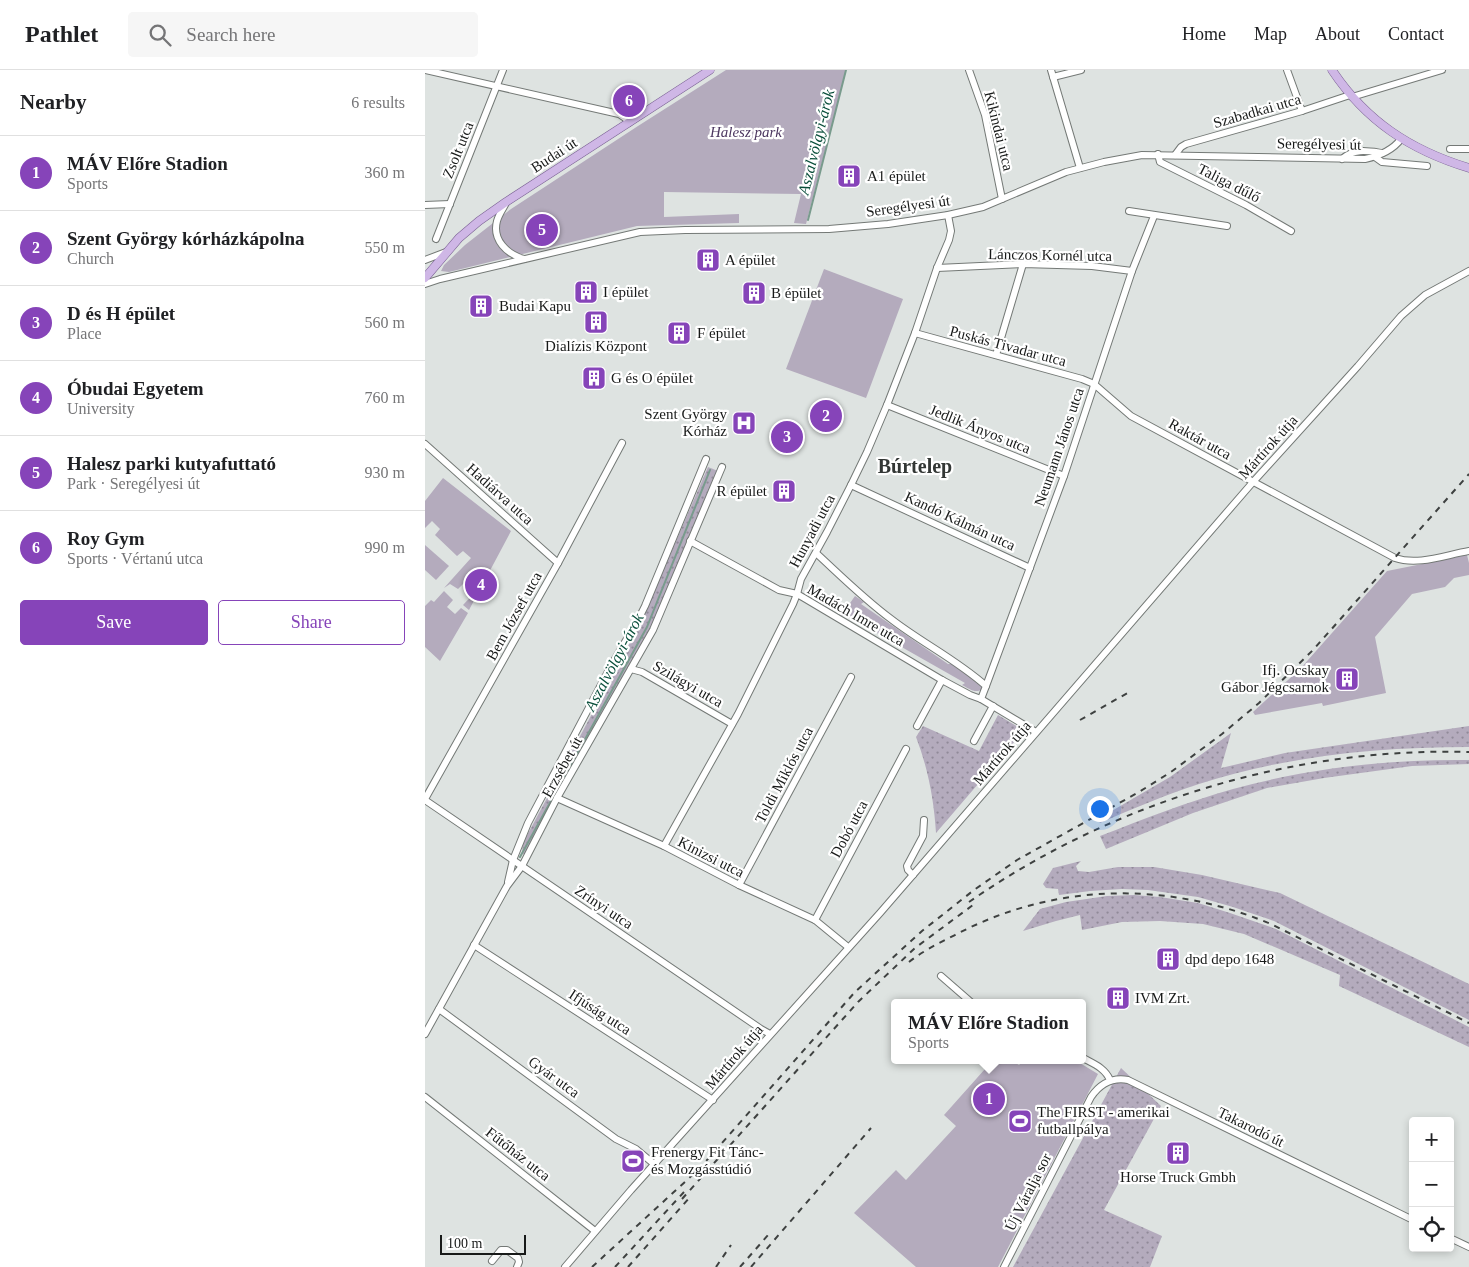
<!DOCTYPE html>
<html lang="en">
<head>
<meta charset="utf-8">
<style>
	body { margin:0; font-family:Georgia,serif; background:#f6f6f6; color:#202124 }
	.controls { position:absolute; right:15px; bottom:15px; display:grid; overflow:hidden; border-radius:5px; box-shadow:0 2px 8px #0003 }
	.controls button { width:45px; height:45px; display:grid; place-items:center; padding:0; border:0; border-bottom:1px solid #e0e0e0; background:#fff; color:#202124; font:25px sans-serif }
	.scale { position:absolute; left:15px; bottom:12px; width:86px; box-sizing:border-box; padding-left:5px; border:2px solid #181a19; border-top:0; font-size:14px; line-height:18px; white-space:nowrap; color:#181a19; -webkit-text-stroke:4px #fff; paint-order:stroke }
	.you { position:absolute; left:674px; top:738px; width:18px; height:18px; margin:-12px; border:4px solid #fff; border-radius:50%; background:#1a73e8; box-shadow:0 0 0 8px #1a73e833 }
	.badge { display:grid; place-items:center; width:32px; height:32px; border-radius:50%; background:#8644b9; color:#fff; font-size:16px; font-weight:700 }
	.pin { position:absolute; translate:-50% -50%; border:2px solid #fff; box-shadow:0 1px 5px #0006 }
	.popup { position:absolute; left:466px; top:929px; width:195px; height:65px; box-sizing:border-box; display:grid; place-content:center; border-radius:5px; background:#fff; filter:drop-shadow(0 1px 4px #0005); font-size:16px; white-space:nowrap; color:#757577 }
	.popup b { font-size:19px; color:#202124 }
	.popup::after { content:''; position:absolute; left:50%; top:100%; margin-left:-10px; border:10px solid transparent; border-top-color:#fff }
	.list { margin:0; padding:0; list-style:none }
	h2 { display:flex; justify-content:space-between; align-items:center; height:65px; margin:0; padding:0 20px; font-size:21px }
	h2 small { font-size:16px; font-weight:400; color:#757577 }
	.list li { display:grid; grid-template-columns:32px 1fr auto; gap:15px; align-items:center; box-sizing:border-box; height:75px; padding:0 20px; border-top:1px solid #e0e0e0 }
	.list b { display:block; font-size:19px; white-space:nowrap }
	.list p { margin:0; font-size:16px; white-space:nowrap; color:#757577 }
	.list em { font-size:16px; font-style:normal; color:#757577 }
	.actions { display:flex; gap:10px; padding:15px 20px }
	.actions a { flex:1; padding:11px 0; border:1px solid #8644b9; border-radius:5px; text-align:center; font-size:18px; color:#8644b9 }
	.actions .main { background:#8644b9; color:#fff }
	.icon { flex:none; width:28px; height:28px; fill:none; stroke:currentColor; stroke-width:2; stroke-linecap:round; stroke-linejoin:round }
	.map { position:relative; flex:none; width:1044px; height:1197px; overflow:hidden }
	header { display:flex; align-items:center; gap:30px; box-sizing:border-box; height:70px; padding:0 25px; background:#fff; border-bottom:1px solid #e0e0e0 }
	header strong { font-size:24px }
	nav { display:flex; gap:28px; margin-inline-start:auto; font-size:18px }
	.search { width:350px; height:45px; background:#f6f6f6; display:flex; align-items:center; gap:12px; box-sizing:border-box; padding:0 18px; border-radius:5px; color:#757577; font-size:19px }
	main { display:flex }
	aside { flex:1; background:#fff }
	.map>svg:first-child { display:block }
	.grass { fill:url(#grass-dots) }
	.green { fill:#b4abbd }
	.lines { fill:none; stroke-linecap:round; stroke-linejoin:round }
	.stream { stroke:#799b8d; stroke-width:2 }
	.minor-casing { stroke:#747976; stroke-width:8 }
	.major-casing { stroke:#7a6193; stroke-width:9 }
	.minor { stroke:#fff; stroke-width:6 }
	.major { stroke:#cfb7e6; stroke-width:8 }
	.rail { stroke:#3e4140; stroke-width:2; stroke-dasharray:6 6; stroke-linecap:butt }
	.labels { text-anchor:middle; dominant-baseline:central; stroke-width:4.5; stroke-linejoin:round; paint-order:stroke }
	.street-label { font-size:15px; fill:#181a19; stroke:#fff }
	.park-label { font-size:15px; font-style:italic; fill:#4c3760; stroke:#fff }
	.poi-label { font-size:15px; fill:#181a19; stroke:#fff; text-anchor:start }
	.water-label { font-size:16px; font-style:italic; fill:#094e3a; stroke:#fff }
	.district-label { font-size:20px; font-weight:bold; fill:#333735; stroke:#fff }
</style>
</head>
<body>
<header>
<strong>Pathlet</strong>
<div class="search"><svg class="icon" aria-label="search" viewBox="0 0 24 24"><circle cx="10" cy="10" r="6"/><path d="M15 15l6 6"/></svg>Search here</div>
<nav><a>Home</a><a>Map</a><a>About</a><a>Contact</a></nav>
</header>
<main>
<aside>
<h2>Nearby<small>6 results</small></h2>
<ul class="list">
<li><span class="badge">1</span><div><b>MÁV Előre Stadion</b><p>Sports</p></div><em>360 m</em></li>
<li><span class="badge">2</span><div><b>Szent György kórházkápolna</b><p>Church</p></div><em>550 m</em></li>
<li><span class="badge">3</span><div><b>D és H épület</b><p>Place</p></div><em>560 m</em></li>
<li><span class="badge">4</span><div><b>Óbudai Egyetem</b><p>University</p></div><em>760 m</em></li>
<li><span class="badge">5</span><div><b>Halesz parki kutyafuttató</b><p>Park · Seregélyesi út</p></div><em>930 m</em></li>
<li><span class="badge">6</span><div><b>Roy Gym</b><p>Sports · Vértanú utca</p></div><em>990 m</em></li>
</ul>
<div class="actions"><a class="main">Save</a><a>Share</a></div>
</aside>
<div class="map">
<svg width="1044" height="1197" viewBox="0 0 1044 1197">
	<defs>
		<pattern id="grass-dots" width="8" height="8" patternUnits="userSpaceOnUse" patternTransform="scale(1.25)"><rect width="8" height="8" fill="#b4abbd"/><path d="M2 2h.1M6 6h.1" fill="none" stroke="#918a99" stroke-width="1.8" stroke-linecap="round"/></pattern>
	</defs>
	<rect width="100%" height="100%" fill="#dee3e1"/>
	<g class="grass">
		<polygon points="283,397 293,401 230,554 101,786 97,783 98,773 217,550"/>
		<path d="M573,645L593,657L596,664L511,763C509,730 503,698 491,667L498,656L554,681Z"/>
		<path d="M1044,656V677C953,677 861,686 774,714C740,725 707,739 675,753L673,749L745,707L806,663L796,698L860,683Z"/>
		<path d="M1044,690V694L987,696L899,708L842,718L768,743L681,779L675,766C719,749 762,732 808,719C885,698 964,689 1044,690Z"/>
		<polygon points="656,791 651,796 653,801 664,802 693,797 729,797 777,805 855,823 1044,914 1044,950 849,851 808,837 773,827 723,820 697,819 665,821 634,825 633,819 621,818 618,814 628,798"/>
		<polygon points="709,825 735,827 773,833 805,843 851,859 1044,957 1044,977 914,916 915,905 819,864 778,854 735,851 697,852 657,860 655,845 631,851 598,861 615,839 641,832 682,826"/>
		<polygon points="696,998 736,1036 679,1140 737,1166 725,1197 588,1197"/>
	</g>
	<g class="green">
		<polygon points="301,0 421,0 381,154 369,153 376,124 239,122 239,147 314,144 314,153 212,156 24,202 16,201 19,195 40,175 86,139 213,56"/>
		<polygon points="399,199 478,229 441,328 361,299"/>
		<polygon points="18,408 86,461 44,540 38,535 57,515 47,505 33,519 25,514 19,518 46,488 38,481 32,486 10,465 15,459 7,451 0,458 0,431"/>
		<polygon points="0,475 24,496 11,510 0,500"/>
		<polygon points="1042,485 1044,493 1044,505 1029,508 1020,517 987,524 950,567 961,623 898,636 897,633 830,645 828,642 875,599 962,501"/>
		<polygon points="19,521 28,530 22,537 30,544 36,538 43,543 15,591 0,577 0,536 6,530 9,532"/>
		<path d="M430,526L439,532L436,534L523,594H529L557,610L558,619C550,624 545,619 537,615L540,613L422,546H416Z"/>
		<polygon points="568,990 586,990 594,995 599,990 650,990 673,1004 573,1197 491,1197 429,1143 471,1100 481,1110 531,1056 519,1045"/>
	</g>
	<g class="lines">
		<g class="stream">
			<polyline points="383,150 421,0"/>
			<polyline points="95,787 222,557 285,400"/>
		</g>
		<g class="minor-casing">
			<g id="minor">
				<polyline points="0,0 194,44 200,48 204,53"/>
				<polyline points="544,0 560,45 577,129"/>
				<polyline points="626,0 655,98"/>
				<polyline points="862,0 877,41"/>
				<polyline points="628,7 656,0"/>
				<polyline points="927,27 1017,0"/>
				<polyline points="1025,79 1044,79"/>
				<polyline points="733,84 735,92 821,135 866,161"/>
				<polyline points="750,85 756,77 761,74 877,41 925,25"/>
				<polyline points="950,87 957,92 1002,96"/>
				<path d="M917,89C929,78 943,81 957,83"/>
				<path d="M81,133C78,139 74,144 72,151C67,170 82,184 99,189"/>
				<polyline points="0,135 25,134"/>
				<polyline points="704,141 802,156"/>
				<polyline points="11,169 78,0"/>
				<polyline points="0,190 21,182"/>
				<polyline points="512,198 598,194 667,196 707,201"/>
				<path d="M0,214L15,209L215,162L260,160L404,159L463,154L523,145L558,137L641,102L679,92L717,85L940,89C954,86 967,81 976,69"/>
				<path d="M490,263L657,309L669,314L706,346L970,488C993,496 1020,485 1044,481"/>
				<polyline points="571,285 598,194"/>
				<polyline points="462,335 639,406"/>
				<polyline points="0,374 133,493"/>
				<polyline points="426,415 605,498"/>
				<polyline points="265,471 354,520 372,524 379,528 517,610 545,625 556,629 611,662"/>
				<path d="M391,483C416,506 439,529 466,549C497,573 532,590 561,616L556,629"/>
				<polyline points="206,599 217,602 307,654"/>
				<polyline points="561,616 639,406 707,201 729,146"/>
				<polyline points="492,656 517,610"/>
				<polyline points="549,671 568,636"/>
				<polyline points="132,728 239,776 314,815 390,850 423,877"/>
				<polyline points="0,729 133,493 197,373"/>
				<polyline points="0,730 336,959 345,964"/>
				<polyline points="239,776 313,644 368,534 372,524 376,509 402,462 426,415 442,382 462,335 490,263 512,198 524,170 526,161 523,145"/>
				<polyline points="488,805 483,800 482,796 498,766 499,750"/>
				<polyline points="83,812 88,790 103,753 187,594 213,550 220,536 281,389"/>
				<polyline points="314,815 426,607"/>
				<polyline points="390,850 481,679"/>
				<polyline points="49,875 288,1030"/>
				<polyline points="516,906 547,933"/>
				<polyline points="14,939 191,1069 211,1079 229,1094"/>
				<polyline points="0,964 82,816 97,796 132,728 228,560 297,397"/>
				<path d="M658,988C669,994 680,998 685,1010"/>
				<polyline points="0,1027 170,1161"/>
				<polyline points="1025,1168 1044,1177"/>
				<polyline points="67,1191 76,1180 82,1180 93,1188 94,1192 92,1197"/>
				<polyline points="140,1197 206,1120 455,843 828,412 933,296 976,246 1000,225 1044,201"/>
				<path d="M579,1197L666,1027C675,1014 687,1007 703,1010L988,1150"/>
			</g>
		</g>
		<g class="major-casing">
			<g id="major">
				<path d="M907,0C941,51 985,80 1044,98"/>
				<polyline points="0,208 34,168 54,151 81,132 285,0"/>
			</g>
		</g>
		<use href="#minor" class="minor"/>
		<use href="#major" class="major"/>
		<g class="rail">
			<polyline points="655,650 706,621"/>
			<path d="M544,832C688,732 868,677 1044,682"/>
			<path d="M484,892C498,881 514,873 530,865C630,812 743,811 846,854L1044,953"/>
			<polyline points="257,1129 433,932 490,878 552,832"/>
			<polyline points="167,1197 274,1099 430,922 497,861 549,820 592,790 714,722 746,702 797,664 834,633 888,580 1044,404"/>
			<polyline points="190,1197 259,1122"/>
			<polyline points="203,1197 266,1126"/>
			<polyline points="291,1197 306,1175"/>
			<polyline points="315,1197 344,1164"/>
			<polyline points="326,1197 446,1058"/>
		</g>
	</g>
	<defs>
		<g id="building-square" transform="scale(1.25)"><rect x="-9" y="-9" width="18" height="18" rx="4" fill="#8644b9" stroke="#fff"/><path d="M-4-6H4V6H1V3H-1V6H-4ZM-2.5-4.3h1.7v1.8h-1.7ZM.8-4.3h1.7v1.8H.8ZM-2.5-1h1.7V.8h-1.7ZM.8-1h1.7V.8H.8Z" fill="#fff"/></g>
		<g id="hospital-square" transform="scale(1.25)"><rect x="-9" y="-9" width="18" height="18" rx="4" fill="#8644b9" stroke="#fff"/><path d="M-5-5h3v3.5h4V-5h3V5h-3V1.5h-4V5h-3Z" fill="#fff"/></g>
		<g id="stadium-square" transform="scale(1.25)"><rect x="-9" y="-9" width="18" height="18" rx="4" fill="#8644b9" stroke="#fff"/><path d="M0-5a6.5 5 0 1 0 0 10a6.5 5 0 1 0 0-10ZM-3.5-1.8h7v3.6h-7Z" fill="#fff"/></g>
	</defs>
	<g fill-rule="evenodd">
		<use href="#building-square" x="424" y="106"/>
		<use href="#building-square" x="283" y="190"/>
		<use href="#building-square" x="161" y="222"/>
		<use href="#building-square" x="329" y="223"/>
		<use href="#building-square" x="56" y="236"/>
		<use href="#building-square" x="171" y="252"/>
		<use href="#building-square" x="254" y="263"/>
		<use href="#building-square" x="169" y="308"/>
		<use href="#hospital-square" x="319" y="353"/>
		<use href="#building-square" x="359" y="421"/>
		<use href="#building-square" x="922" y="609"/>
		<use href="#building-square" x="743" y="889"/>
		<use href="#building-square" x="693" y="928"/>
		<use href="#stadium-square" x="595" y="1051"/>
		<use href="#building-square" x="753" y="1083"/>
		<use href="#stadium-square" x="208" y="1091"/>
	</g>
	<g class="labels">
		<g class="street-label">
			<text transform="translate(832 41) rotate(-16)">Szabadkai utca</text>
			<text transform="translate(574 61) rotate(76)">Kikindai utca</text>
			<text transform="translate(894 74) rotate(1)">Seregélyesi út</text>
			<text transform="translate(33 80) rotate(-68)">Zsolt utca</text>
			<text transform="translate(129 85) rotate(-33)">Budai út</text>
			<text transform="translate(804 113) rotate(27)">Taliga dűlő</text>
			<text transform="translate(483 136) rotate(-8)">Seregélyesi út</text>
			<text transform="translate(625 185) rotate(1)">Lánczos Kornél utca</text>
			<text transform="translate(583 276) rotate(15)">Puskás Tivadar utca</text>
			<text transform="translate(555 359) rotate(22)">Jedlik Ányos utca</text>
			<text transform="translate(775 369) rotate(29)">Raktár utca</text>
			<text transform="translate(634 377) rotate(-71)">Neumann János utca</text>
			<text transform="translate(843 377) rotate(-48)">Mártírok útja</text>
			<text transform="translate(75 424) rotate(42)">Hadiárva utca</text>
			<text transform="translate(535 451) rotate(25)">Kandó Kálmán utca</text>
			<text transform="translate(387 461) rotate(-62)">Hunyadi utca</text>
			<text transform="translate(431 545) rotate(30)">Madách Imre utca</text>
			<text transform="translate(89 546) rotate(-61)">Bem József utca</text>
			<text transform="translate(263 614) rotate(30)">Szilágyi utca</text>
			<text transform="translate(577 683) rotate(-49)">Mártírok útja</text>
			<text transform="translate(137 697) rotate(-61)">Erzsébet út</text>
			<text transform="translate(359 705) rotate(-62)">Toldi Miklós utca</text>
			<text transform="translate(424 759) rotate(-62)">Dobó utca</text>
			<text transform="translate(286 787) rotate(27)">Kinizsi utca</text>
			<text transform="translate(179 837) rotate(34)">Zrínyi utca</text>
			<text transform="translate(175 942) rotate(33)">Ifjúság utca</text>
			<text transform="translate(309 987) rotate(-49)">Mártírok útja</text>
			<text transform="translate(129 1007) rotate(36)">Gyár utca</text>
			<text transform="translate(826 1057) rotate(26)">Takarodó út</text>
			<text transform="translate(93 1084) rotate(38)">Fűtőház utca</text>
			<text transform="translate(603 1122) rotate(-63)">Új Váralja sor</text>
		</g>
		<g class="park-label">
			<text x="321" y="62">Halesz park</text>
		</g>
		<g class="poi-label">
			<text x="442" y="106">A1 épület</text>
			<text x="300" y="190">A épület</text>
			<text x="178" y="222">I épület</text>
			<text x="346" y="223">B épület</text>
			<text x="74" y="236">Budai Kapu</text>
			<text x="272" y="263">F épület</text>
			<text x="171" y="276" text-anchor="middle">Dialízis Központ</text>
			<text x="186" y="308">G és O épület</text>
			<text x="302" y="344" text-anchor="end">Szent György<tspan x="302" dy="17">Kórház</tspan></text>
			<text x="342" y="421" text-anchor="end">R épület</text>
			<text x="904" y="600" text-anchor="end">Ifj. Ocskay<tspan x="904" dy="17">Gábor Jégcsarnok</tspan></text>
			<text x="760" y="889">dpd depo 1648</text>
			<text x="710" y="928">IVM Zrt.</text>
			<text x="612" y="1042">The FIRST - amerikai<tspan x="612" dy="17">futballpálya</tspan></text>
			<text x="226" y="1082">Frenergy Fit Tánc-<tspan x="226" dy="17">és Mozgásstúdió</tspan></text>
			<text x="753" y="1107" text-anchor="middle">Horse Truck Gmbh</text>
		</g>
		<g class="water-label">
			<text transform="translate(391 72) rotate(-76)">Aszalvölgyi-árok</text>
			<text transform="translate(189 592) rotate(-62)">Aszalvölgyi-árok</text>
		</g>
		<g class="district-label">
			<text x="490" y="396">Búrtelep</text>
		</g>
	</g>
</svg>
<div class="controls">
<button>+</button>
<button>−</button>
<button><svg class="icon" aria-label="locate" viewBox="0 0 24 24"><circle cx="12" cy="12" r="6"/><path d="M12 2v4M12 18v4M2 12h4M18 12h4"/></svg></button>
</div>
<div class="scale">100 m</div>
<div class="you"></div>
<div class="pin badge" style="left:564px;top:1029px">1</div>
<div class="popup"><b>MÁV Előre Stadion</b>Sports</div>
<div class="pin badge" style="left:401px;top:346px">2</div>
<div class="pin badge" style="left:362px;top:367px">3</div>
<div class="pin badge" style="left:56px;top:515px">4</div>
<div class="pin badge" style="left:117px;top:160px">5</div>
<div class="pin badge" style="left:204px;top:31px">6</div>
</div>
</main>
</body>
</html>
